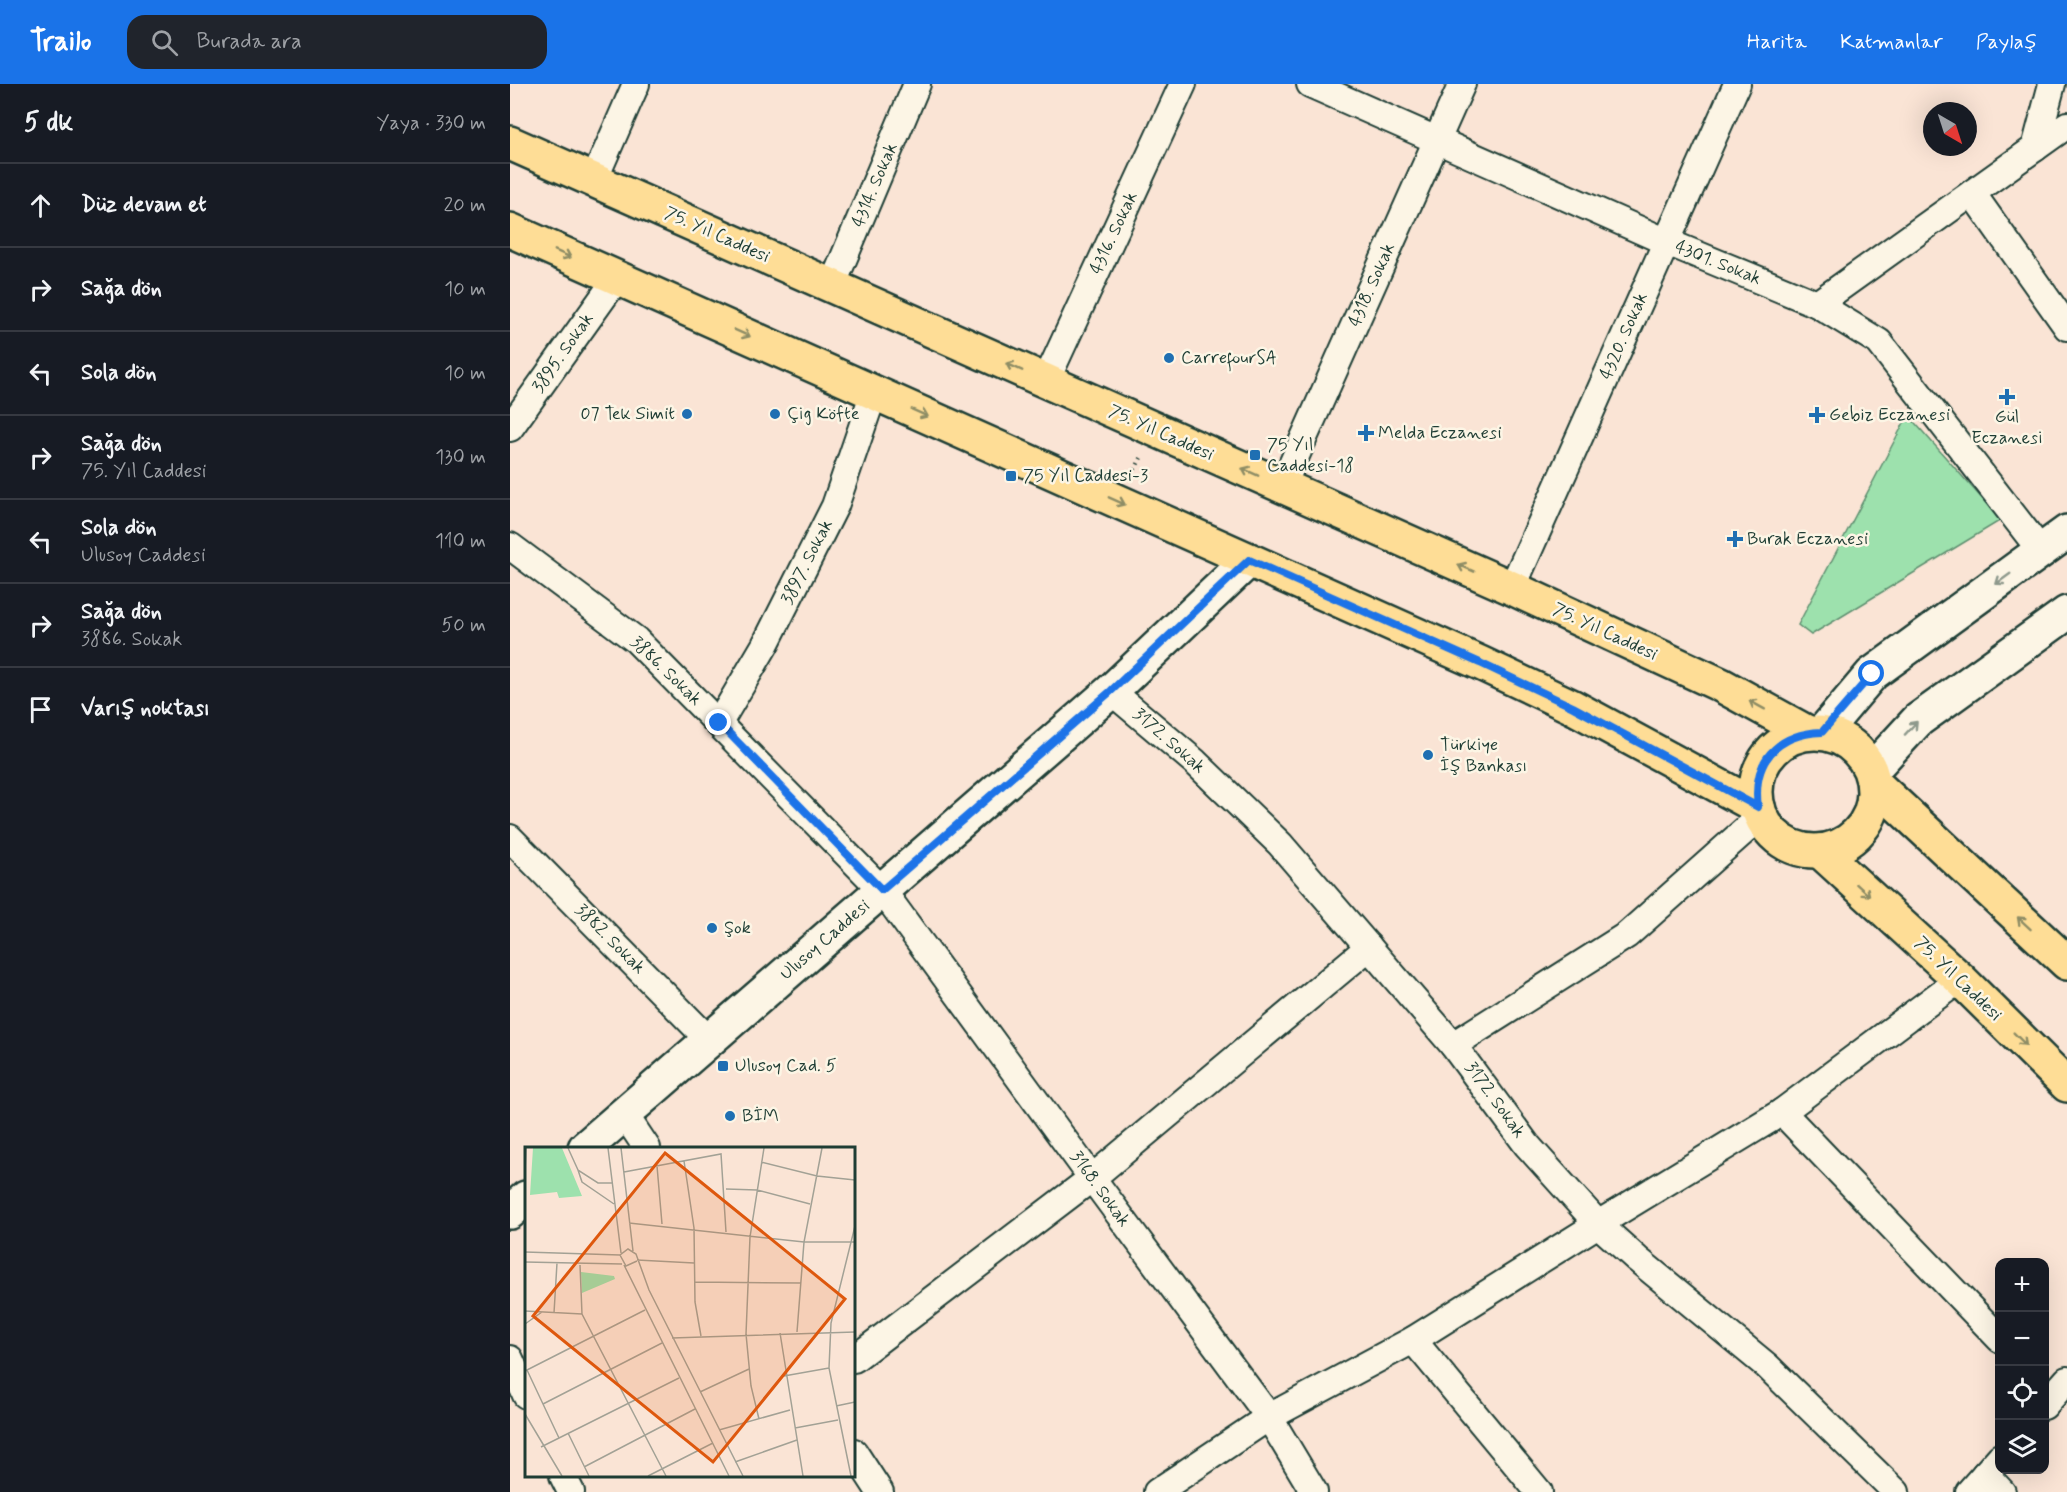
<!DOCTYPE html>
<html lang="tr">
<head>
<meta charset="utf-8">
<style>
	body { margin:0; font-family:Mynerve,sans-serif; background:#20242c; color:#f1f3f6 }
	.controls { position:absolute; right:18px; bottom:18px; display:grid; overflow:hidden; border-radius:12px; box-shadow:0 6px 24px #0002 }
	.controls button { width:54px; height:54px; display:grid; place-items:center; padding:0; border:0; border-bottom:2px solid #363941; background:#171b24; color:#f1f3f6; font:30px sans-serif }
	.compass { position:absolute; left:1413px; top:18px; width:54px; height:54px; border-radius:50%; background:#171b24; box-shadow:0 6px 24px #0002; rotate:141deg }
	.stop { position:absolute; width:18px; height:18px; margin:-14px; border:4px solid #1a73e8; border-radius:50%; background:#fff }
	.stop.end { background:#1a73e8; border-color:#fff; box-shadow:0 2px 6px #0008 }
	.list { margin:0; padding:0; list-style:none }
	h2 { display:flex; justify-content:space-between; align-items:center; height:78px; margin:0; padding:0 24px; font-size:26px }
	h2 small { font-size:20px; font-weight:400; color:#9ea1a6 }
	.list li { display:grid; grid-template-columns:39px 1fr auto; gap:18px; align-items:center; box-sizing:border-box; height:84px; padding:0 24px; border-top:2px solid #363941 }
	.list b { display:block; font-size:22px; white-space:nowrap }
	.list p { margin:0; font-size:20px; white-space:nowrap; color:#9ea1a6 }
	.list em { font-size:20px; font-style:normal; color:#9ea1a6 }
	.icon { flex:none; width:33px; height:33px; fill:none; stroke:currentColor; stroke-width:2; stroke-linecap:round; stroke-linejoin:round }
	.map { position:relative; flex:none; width:1557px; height:1408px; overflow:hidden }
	header { display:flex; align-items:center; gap:36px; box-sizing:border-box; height:84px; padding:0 30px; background:#1a73e8; color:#fff }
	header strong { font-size:28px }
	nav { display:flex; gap:33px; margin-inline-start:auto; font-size:21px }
	.search { width:420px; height:54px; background:#20242c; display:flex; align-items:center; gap:15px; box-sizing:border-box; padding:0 21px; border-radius:18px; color:#9ea1a6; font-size:22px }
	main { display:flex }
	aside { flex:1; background:#171b24 }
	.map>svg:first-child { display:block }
	.green { fill:#9de1ad; stroke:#5e8f70; stroke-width:1.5 }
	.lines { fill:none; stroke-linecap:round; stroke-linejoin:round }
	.minor-casing { stroke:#1f3d34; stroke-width:30 }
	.tertiary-casing { stroke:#1f3d34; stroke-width:38 }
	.secondary-casing { stroke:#1f3d34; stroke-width:38 }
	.primary-casing { stroke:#1f3d34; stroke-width:38 }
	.path { stroke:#1f3d34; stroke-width:4; stroke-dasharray:1.5 4.5; stroke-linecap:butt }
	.minor { stroke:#fcf5e5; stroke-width:26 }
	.tertiary { stroke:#fcf5e5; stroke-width:33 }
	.secondary { stroke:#fcf5e5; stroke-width:33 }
	.primary { stroke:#fedd96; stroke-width:33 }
	.oneway { stroke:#8e8d65 }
	.oneway2 { stroke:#8e998c }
	.route { stroke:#1a73e8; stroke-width:8 }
	.poi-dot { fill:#1f6fb2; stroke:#fcf5e5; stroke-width:2 }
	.labels { text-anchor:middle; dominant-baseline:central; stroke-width:5; stroke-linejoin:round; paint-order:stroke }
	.street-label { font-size:18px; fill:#1f3d34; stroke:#fcf5e5 }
	.poi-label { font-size:18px; fill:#1f3d34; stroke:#fcf5e5; text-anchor:start }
	.inset-road { fill:none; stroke:#a2a195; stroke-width:1.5 }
	.view { fill:#de580e; fill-opacity:0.15; stroke:#de580e; stroke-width:3 }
	.inset-edge { fill:none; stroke:#1f3d34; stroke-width:3 }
</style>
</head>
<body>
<header>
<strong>Trailo</strong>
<div class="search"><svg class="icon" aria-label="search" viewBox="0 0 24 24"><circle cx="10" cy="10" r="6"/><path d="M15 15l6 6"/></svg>Burada ara</div>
<nav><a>Harita</a><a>Katmanlar</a><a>Paylaş</a></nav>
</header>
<main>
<aside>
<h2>5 dk<small>Yaya · 330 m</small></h2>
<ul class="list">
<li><svg class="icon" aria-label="ahead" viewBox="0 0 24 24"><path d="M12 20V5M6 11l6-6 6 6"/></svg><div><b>Düz devam et</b></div><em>20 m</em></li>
<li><svg class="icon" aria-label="right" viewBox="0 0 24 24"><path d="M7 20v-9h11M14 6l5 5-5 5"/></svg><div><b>Sağa dön</b></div><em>10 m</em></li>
<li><svg class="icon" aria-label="left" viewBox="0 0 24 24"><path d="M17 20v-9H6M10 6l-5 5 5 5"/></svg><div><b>Sola dön</b></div><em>10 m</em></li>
<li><svg class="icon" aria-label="right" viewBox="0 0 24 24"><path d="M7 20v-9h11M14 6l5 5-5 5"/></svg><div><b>Sağa dön</b><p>75. Yıl Caddesi</p></div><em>130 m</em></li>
<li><svg class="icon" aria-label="left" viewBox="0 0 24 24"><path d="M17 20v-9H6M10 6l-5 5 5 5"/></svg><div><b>Sola dön</b><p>Ulusoy Caddesi</p></div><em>110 m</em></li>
<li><svg class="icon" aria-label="right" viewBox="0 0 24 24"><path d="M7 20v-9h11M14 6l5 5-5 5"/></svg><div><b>Sağa dön</b><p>3886. Sokak</p></div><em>50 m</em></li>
<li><svg class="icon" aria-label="arrive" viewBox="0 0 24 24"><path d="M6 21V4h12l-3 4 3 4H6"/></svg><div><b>Varış noktası</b></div></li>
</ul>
</aside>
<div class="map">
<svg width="1557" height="1408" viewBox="0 0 1557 1408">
	<rect width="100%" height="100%" fill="#fae4d5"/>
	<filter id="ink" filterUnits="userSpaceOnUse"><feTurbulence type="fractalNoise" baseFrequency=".0167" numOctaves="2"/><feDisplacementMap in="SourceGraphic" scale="12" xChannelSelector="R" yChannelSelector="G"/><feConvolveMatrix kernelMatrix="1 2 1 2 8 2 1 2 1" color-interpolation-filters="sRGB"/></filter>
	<g filter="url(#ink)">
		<polygon class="green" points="1398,331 1491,436 1301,551 1288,541"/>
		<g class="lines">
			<g class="minor-casing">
				<g id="minor">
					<polyline points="800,0 1157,158 1307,220 1369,258 1531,467"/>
					<polyline points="1525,64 1542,0"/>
					<polyline points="84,96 126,0"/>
					<polyline points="1462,109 1557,243"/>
					<polyline points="322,202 407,0"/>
					<polyline points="1307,220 1557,41"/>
					<polyline points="536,297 673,0"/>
					<polyline points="0,344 107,194"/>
					<polyline points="772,403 952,0"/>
					<polyline points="0,462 126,556 372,806 582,1094 759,1333 804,1408"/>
					<polyline points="1002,504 1227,0"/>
					<polyline points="601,607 685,678 770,760 943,961 1017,1061 1088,1140 1127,1175 1257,1282 1386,1408"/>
					<polyline points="209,639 255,561 325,422 364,308"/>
					<polyline points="0,754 199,956"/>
					<polyline points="943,961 1117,851 1251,732"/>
					<polyline points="1272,1028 1490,1255"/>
					<polyline points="115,1031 137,1064"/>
					<polyline points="903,1256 1029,1408"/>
					<polyline points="0,1275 16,1311"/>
					<polyline points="344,1275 582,1094 859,863"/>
					<polyline points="1534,1322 1557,1296"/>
					<polyline points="344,1368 370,1408"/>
					<polyline points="1475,1390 1492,1408"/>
					<polyline points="53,1392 61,1408"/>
					<polyline points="647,1408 759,1333 903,1256 1088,1140 1272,1028 1450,895"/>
					<polyline points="1459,1408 1490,1373"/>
				</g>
			</g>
			<g class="tertiary-casing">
				<g id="tertiary">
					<polyline points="75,1064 601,607 739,476"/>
					<polyline points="0,1128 16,1114"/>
				</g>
			</g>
			<g class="secondary-casing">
				<g id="secondary">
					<polyline points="1312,649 1362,590 1557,448"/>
					<polyline points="1361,687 1408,636 1557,529"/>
				</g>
			</g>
			<g class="primary-casing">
				<g id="primary">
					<polyline points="0,59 1002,504 1211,601 1298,649"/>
					<polyline points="0,146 970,579 1063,623 1248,723"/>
					<circle cx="1305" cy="708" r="59"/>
					<polyline points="1364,699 1557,879"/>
					<polyline points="1310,767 1450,895 1557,1001"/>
				</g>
			</g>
			<polyline class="path" points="622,391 631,374"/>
			<use href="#minor" class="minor"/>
			<use href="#tertiary" class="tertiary"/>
			<use href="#secondary" class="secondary"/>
			<use href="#primary" class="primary"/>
		</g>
		<defs><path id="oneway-shaft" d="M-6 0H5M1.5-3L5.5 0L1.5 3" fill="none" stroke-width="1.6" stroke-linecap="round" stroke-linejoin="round" transform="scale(1.5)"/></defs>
		<g class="oneway">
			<use href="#oneway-shaft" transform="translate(53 170) rotate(24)"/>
			<use href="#oneway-shaft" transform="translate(232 249) rotate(24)"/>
			<use href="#oneway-shaft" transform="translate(504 283) rotate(-156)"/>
			<use href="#oneway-shaft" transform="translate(410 329) rotate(24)"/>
			<use href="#oneway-shaft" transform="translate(740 388) rotate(-156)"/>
			<use href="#oneway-shaft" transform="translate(607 417) rotate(24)"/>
			<use href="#oneway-shaft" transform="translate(956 484) rotate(-156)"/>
			<use href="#oneway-shaft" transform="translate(1247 621) rotate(-151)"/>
			<use href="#oneway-shaft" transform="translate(1353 806) rotate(42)"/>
			<use href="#oneway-shaft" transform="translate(1514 839) rotate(-137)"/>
			<use href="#oneway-shaft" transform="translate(1510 955) rotate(45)"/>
		</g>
		<g class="oneway2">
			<use href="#oneway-shaft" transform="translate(1493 495) rotate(144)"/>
			<use href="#oneway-shaft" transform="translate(1401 644) rotate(-47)"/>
		</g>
	</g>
	<g class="lines" filter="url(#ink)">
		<path class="route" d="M209,639L372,806L601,607L739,476L970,579L1063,623L1248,723C1242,678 1266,650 1312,648L1362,590"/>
	</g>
	<g class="poi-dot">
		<circle cx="659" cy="274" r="6"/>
		<path d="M1494 304h6v6h6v6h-6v6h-6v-6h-6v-6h6z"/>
		<circle cx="177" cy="330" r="6"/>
		<circle cx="265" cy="330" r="6"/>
		<path d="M1304 322h6v6h6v6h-6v6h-6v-6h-6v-6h6z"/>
		<path d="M853 340h6v6h6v6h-6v6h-6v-6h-6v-6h6z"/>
		<rect x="739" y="365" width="12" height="12" rx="3"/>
		<rect x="495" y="386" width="12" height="12" rx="3"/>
		<path d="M1222 446h6v6h6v6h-6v6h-6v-6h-6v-6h6z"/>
		<circle cx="918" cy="671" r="6"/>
		<circle cx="202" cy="844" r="6"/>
		<rect x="207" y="976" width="12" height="12" rx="3"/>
		<circle cx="220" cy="1032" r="6"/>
	</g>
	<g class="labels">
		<g class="street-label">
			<text transform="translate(365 101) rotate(-67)">4314. Sokak</text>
			<text transform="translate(604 149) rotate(-65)">4316. Sokak</text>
			<text transform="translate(207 151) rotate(24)">75. Yıl Caddesi</text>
			<text transform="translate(1208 179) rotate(22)">4301. Sokak</text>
			<text transform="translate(862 201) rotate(-66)">4318. Sokak</text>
			<text transform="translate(1114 252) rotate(-66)">4320. Sokak</text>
			<text transform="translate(53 269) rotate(-55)">3895. Sokak</text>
			<text transform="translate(651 349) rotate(24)">75. Yıl Caddesi</text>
			<text transform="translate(297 478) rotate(-63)">3897. Sokak</text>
			<text transform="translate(1095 548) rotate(25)">75. Yıl Caddesi</text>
			<text transform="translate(156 587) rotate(44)">3886. Sokak</text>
			<text transform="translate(659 657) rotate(41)">3172. Sokak</text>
			<text transform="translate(100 855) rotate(45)">3882. Sokak</text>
			<text transform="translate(315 856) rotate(-41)">Ulusoy Caddesi</text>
			<text transform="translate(1448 895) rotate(44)">75. Yıl Caddesi</text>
			<text transform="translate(985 1016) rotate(54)">3172. Sokak</text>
			<text transform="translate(590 1105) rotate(54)">3168. Sokak</text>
		</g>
		<g class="poi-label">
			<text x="671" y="274">CarrefourSA</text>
			<text x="165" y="330" text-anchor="end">07 Tek Simit</text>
			<text x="277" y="330">Çig Köfte</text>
			<text x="1319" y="331">Gebiz Eczanesi</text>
			<text x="1497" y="333" text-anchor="middle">Gül<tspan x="1497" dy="21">Eczanesi</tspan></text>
			<text x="868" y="349">Melda Eczanesi</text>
			<text x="757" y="361">75 Yıl<tspan x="757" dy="21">Caddesi-18</tspan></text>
			<text x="513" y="392">75 Yıl Caddesi-3</text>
			<text x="1237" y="455">Burak Eczanesi</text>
			<text x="930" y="661">Türkiye<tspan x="930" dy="21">İş Bankası</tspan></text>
			<text x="214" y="844">Şok</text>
			<text x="225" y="982">Ulusoy Cad. 5</text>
			<text x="232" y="1032">BİM</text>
		</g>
	</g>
	<g transform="translate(15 1063)">
		<rect width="330" height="330" fill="#fae4d5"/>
		<path d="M8,1H37L57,49L34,51L32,45L5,48ZM56,125L89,129L90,132L57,146Z" fill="#9de1ad"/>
		<path class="inset-road" d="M43,1L53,23M83,1L96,106M96,1L108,104M159,14L169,81L170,155L176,189M236,15L292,29L330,33M132,19L137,77M0,24L1,1M99,25L196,7L201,85M87,36H73L53,23L57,35L89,57M201,42L232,43L285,57M104,76L279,95H330M0,105L95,108M112,113L169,116M112,114L101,119L95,108L103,102L111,107L124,143L218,329M0,115L97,117M55,118L57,167L141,329M99,118L204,329M170,135L276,136M0,164L57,167M29,166L32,116M0,177L17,165M272,185L279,95L297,1M255,186L278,329M147,191L330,185M2,223L34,291M0,224L120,163M259,229L304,221M175,245L224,222M18,257L137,196M311,259L330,255M0,267L37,329M234,272L226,239L221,187L225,90L239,1M270,281L313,273M194,283L265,263M43,286L64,329M16,300L154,231M210,315L272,293M59,320L170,262M123,329L188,296M326,329L304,221L306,176L330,79"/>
		<path class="view" d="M140,6L320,152L188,315L8,169Z"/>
		<rect width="330" height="330" class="inset-edge"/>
	</g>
</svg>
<div class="controls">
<button>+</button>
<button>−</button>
<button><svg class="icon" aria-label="locate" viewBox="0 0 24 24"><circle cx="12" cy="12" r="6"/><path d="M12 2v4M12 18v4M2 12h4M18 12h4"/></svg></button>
<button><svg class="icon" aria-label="layers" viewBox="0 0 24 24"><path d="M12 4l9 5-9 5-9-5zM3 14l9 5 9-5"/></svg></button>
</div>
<svg class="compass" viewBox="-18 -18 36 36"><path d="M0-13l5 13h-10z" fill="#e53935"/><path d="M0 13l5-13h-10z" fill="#9ea1a6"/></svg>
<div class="stop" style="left:1362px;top:590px"></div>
<div class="stop end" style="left:209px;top:639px"></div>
</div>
</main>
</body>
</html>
